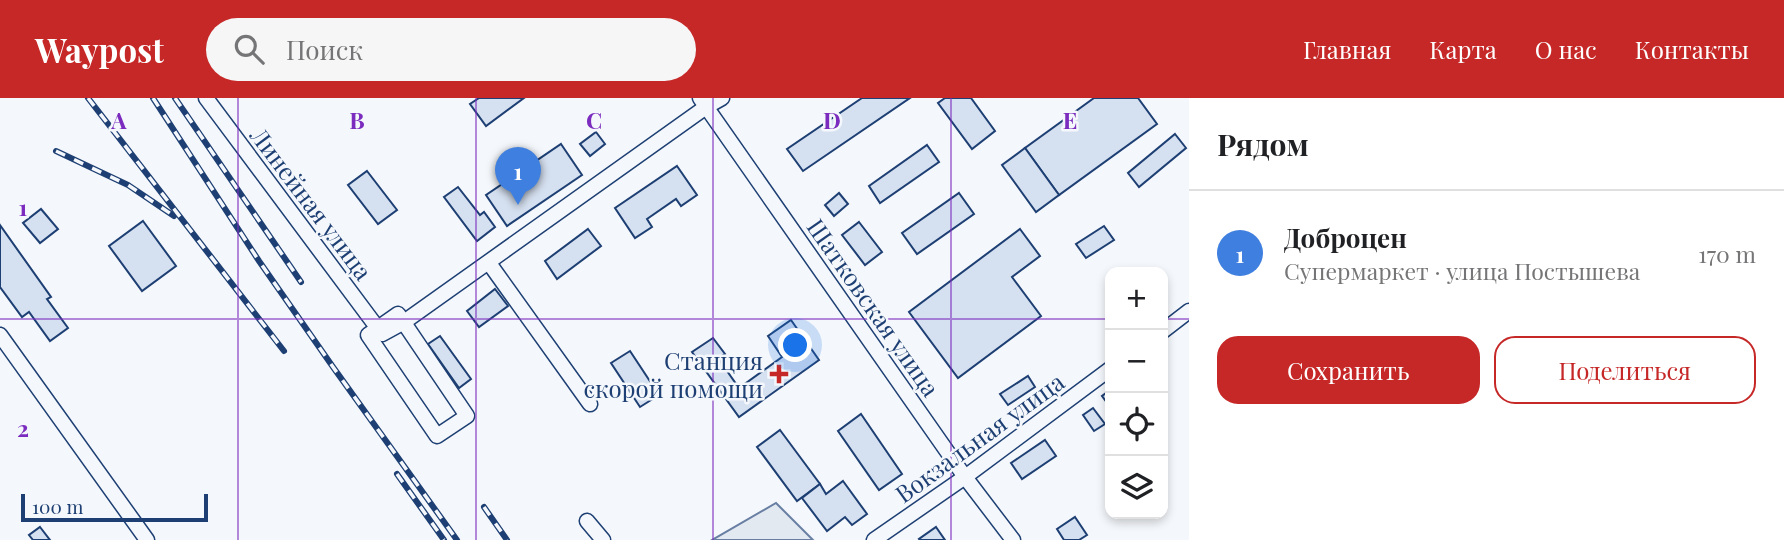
<!DOCTYPE html>
<html lang="ru">
<head>
<meta charset="utf-8">
<style>
	body { margin:0; font-family:"Playfair Display",serif; background:#f6f6f6; color:#202124 }
	.controls { position:absolute; right:21px; bottom:21px; display:grid; overflow:hidden; border-radius:14px; box-shadow:0 4px 10px #0003 }
	.controls button { width:63px; height:63px; display:grid; place-items:center; padding:0; border:0; border-bottom:2px solid #e0e0e0; background:#fff; color:#202124; font:35px sans-serif }
	.scale { position:absolute; left:21px; bottom:18px; width:187px; box-sizing:border-box; padding-left:7px; border:4px solid #1d3f73; border-top:0; font-size:19px; line-height:24px; white-space:nowrap; color:#1d3f73; -webkit-text-stroke:5px #f4f7fb; paint-order:stroke }
	.you { position:absolute; left:796px; top:248px; width:24px; height:24px; margin:-18px; border:5px solid #fff; border-radius:50%; background:#1a73e8; box-shadow:0 0 0 10px #1a73e833 }
	.badge { display:grid; place-items:center; width:46px; height:46px; border-radius:50%; background:#c62828; color:#fff; font-size:23px; font-weight:700 }
	.pin { position:absolute; translate:-50% -58px; filter:drop-shadow(0 2px 4px #0008) }
	.pin::after { content:''; position:absolute; top:37px; width:24px; height:21px; background:inherit; clip-path:polygon(0 0,100% 0,50% 100%) }
	.list { margin:0; padding:0; list-style:none }
	h2 { display:flex; justify-content:space-between; align-items:center; height:91px; margin:0; padding:0 28px; font-size:30px }
	h2 small { font-size:23px; font-weight:400; color:#757577 }
	.list li { display:grid; grid-template-columns:46px 1fr auto; gap:21px; align-items:center; box-sizing:border-box; height:126px; padding:0 28px; border-top:2px solid #e0e0e0 }
	.list b { display:block; font-size:26px; white-space:nowrap }
	.list p { margin:0; font-size:23px; white-space:nowrap; color:#757577 }
	.list em { font-size:23px; font-style:normal; color:#757577 }
	.actions { display:flex; gap:14px; padding:21px 28px }
	.actions a { flex:1; padding:16px 0; border:2px solid #c62828; border-radius:21px; text-align:center; font-size:24px; color:#c62828 }
	.actions .main { background:#c62828; color:#fff }
	.icon { flex:none; width:38px; height:38px; fill:none; stroke:currentColor; stroke-width:2; stroke-linecap:round; stroke-linejoin:round }
	.map { position:relative; flex:none; width:1189px; height:442px; overflow:hidden }
	header { display:flex; align-items:center; gap:42px; box-sizing:border-box; height:98px; padding:0 35px; background:#c62828; color:#fff }
	header strong { font-size:33px }
	nav { display:flex; gap:38px; margin-inline-start:auto; font-size:24px }
	.search { width:490px; height:63px; background:#f6f6f6; display:flex; align-items:center; gap:18px; box-sizing:border-box; padding:0 24px; border-radius:38px; color:#757577; font-size:26px }
	main { display:flex }
	aside { flex:1; background:#fff }
	.map>svg:first-child { display:block }
	.green { fill:#e3e9f0; stroke:#687fa3; stroke-width:2 }
	.building { fill:#d5e0f0; stroke:#1d3f73; stroke-width:2 }
	.lines { fill:none; stroke-linecap:round; stroke-linejoin:round }
	.minor-casing { stroke:#1d3f73; stroke-width:17 }
	.minor { stroke:#f4f7fb; stroke-width:14 }
	.rail-casing { stroke:#1d3f73; stroke-width:6 }
	.rail { stroke:#f4f7fb; stroke-width:3.5; stroke-dasharray:10; stroke-linecap:butt }
	.grid { fill:none; stroke:#7b2cbf; stroke-width:2; stroke-opacity:0.55 }
	.poi-dot { fill:#c62828; stroke:#f4f7fb; stroke-width:2.5 }
	.labels { text-anchor:middle; dominant-baseline:central; stroke-width:5; stroke-linejoin:round; paint-order:stroke }
	.street-label { font-size:24px; fill:#1d3f73; stroke:#f4f7fb }
	.poi-label { font-size:24px; fill:#1d3f73; stroke:#f4f7fb; text-anchor:end }
	.grid-label { font-size:23px; text-anchor:middle; font-weight:bold; fill:#7b2cbf; stroke:#f4f7fb; stroke-width:5; stroke-linejoin:round; paint-order:stroke }
</style>
</head>
<body>
<header>
<strong>Waypost</strong>
<div class="search"><svg class="icon" aria-label="search" viewBox="0 0 24 24"><circle cx="10" cy="10" r="6"/><path d="M15 15l6 6"/></svg>Поиск</div>
<nav><a>Главная</a><a>Карта</a><a>О нас</a><a>Контакты</a></nav>
</header>
<main>
<div class="map">
<svg width="1189" height="442" viewBox="0 0 1189 442">
	<rect width="100%" height="100%" fill="#f4f7fb"/>
	<polygon class="green" points="776,405 813,442 712,442"/>
	<g class="building">
		<polygon points="479,0 524,0 486,28 470,6"/>
		<polygon points="862,0 910,0 803,73 787,51"/>
		<polygon points="945,0 971,0 995,33 972,51 938,5"/>
		<polygon points="1094,0 1138,0 1157,26 1059,97 1025,50"/>
		<polygon points="596,34 605,46 590,58 580,46"/>
		<polygon points="1175,36 1186,50 1139,89 1128,75"/>
		<polygon points="561,46 582,77 507,128 486,97"/>
		<polygon points="927,47 939,64 880,105 869,88"/>
		<polygon points="1025,50 1059,97 1036,114 1002,67"/>
		<polygon points="677,68 697,97 681,108 676,101 647,121 652,129 635,140 615,110"/>
		<polygon points="367,73 397,112 378,126 348,87"/>
		<polygon points="458,89 480,117 484,114 495,129 477,143 444,99"/>
		<polygon points="839,95 848,106 834,118 825,107"/>
		<polygon points="959,95 974,116 917,156 902,135"/>
		<polygon points="41,111 58,131 40,145 23,125"/>
		<polygon points="143,123 176,168 142,193 109,148"/>
		<polygon points="859,124 882,154 865,167 842,137"/>
		<polygon points="0,127 51,199 47,201 68,230 50,243 29,214 22,219 0,189"/>
		<polygon points="1104,128 1114,142 1086,160 1076,146"/>
		<polygon points="588,131 601,148 557,181 545,163"/>
		<polygon points="1020,131 1040,158 1012,179 1041,218 958,280 909,214"/>
		<polygon points="495,191 508,208 479,229 467,213"/>
		<polygon points="791,222 819,262 739,319 692,254 713,240 725,256 718,260 739,290 782,259 768,238"/>
		<polygon points="440,238 471,281 459,290 428,246"/>
		<polygon points="630,253 659,297 640,309 611,265"/>
		<polygon points="1028,278 1035,289 1008,307 1000,296"/>
		<polygon points="1110,292 1110,309 1102,298"/>
		<polygon points="1093,310 1105,326 1094,333 1083,317"/>
		<polygon points="861,316 902,376 879,392 838,333"/>
		<polygon points="780,332 820,386 797,403 757,349"/>
		<polygon points="1045,342 1056,358 1022,381 1011,365"/>
		<polygon points="843,383 867,416 852,427 845,419 827,433 802,400 820,386 826,396"/>
		<polygon points="1075,419 1087,437 1079,442 1064,442 1057,431"/>
		<polygon points="40,429 50,442 33,442 29,437"/>
		<polygon points="936,429 945,442 920,442 919,441"/>
	</g>
	<g class="lines">
		<g class="minor-casing">
			<g id="minor">
				<polyline points="206,0 382,236 404,224 706,9 722,0"/>
				<polyline points="700,0 965,379 1013,442"/>
				<polyline points="489,165 590,306"/>
				<polygon points="398,216 467,318 437,338 368,237"/>
				<polyline points="1163,233 1189,213"/>
				<polyline points="0,237 147,442"/>
				<polyline points="587,423 603,442"/>
				<polyline points="874,442 965,379 1110,271"/>
			</g>
		</g>
		<use href="#minor" class="minor"/>
		<g class="rail-casing">
			<g id="rail">
				<polyline points="88,0 284,253"/>
				<polyline points="153,0 259,163 333,269 457,442"/>
				<polyline points="175,0 301,184"/>
				<polyline points="56,53 128,87 174,118"/>
				<polyline points="397,376 444,442"/>
				<polyline points="484,409 507,442"/>
			</g>
		</g>
		<use href="#rail" class="rail"/>
	</g>
	<path class="grid" d="M238,0V442M476,0V442M713,0V442M951,0V442M0,221H1110M1163,221H1189"/>
	<path class="poi-dot" d="M775.5 265.5h7v7h7v7h-7v7h-7v-7h-7v-7h7z"/>
	<g class="labels">
		<g class="street-label">
			<text transform="translate(312 105) rotate(53)">Линейная улица</text>
			<text transform="translate(874 209) rotate(55)">Шатковская улица</text>
			<text transform="translate(979 339) rotate(-36)">Вокзальная улица</text>
		</g>
		<g class="poi-label">
			<text x="763" y="262">Станция<tspan x="763" dy="28">скорой помощи</tspan></text>
		</g>
	</g>
	<g class="grid-label">
		<text x="119" y="31">A</text>
		<text x="357" y="31">B</text>
		<text x="594" y="31">C</text>
		<text x="832" y="31">D</text>
		<text x="1070" y="31">E</text>
		<text x="23" y="118">1</text>
		<text x="23" y="339">2</text>
	</g>
</svg>
<div class="controls">
<button>+</button>
<button>−</button>
<button><svg class="icon" aria-label="locate" viewBox="0 0 24 24"><circle cx="12" cy="12" r="6"/><path d="M12 2v4M12 18v4M2 12h4M18 12h4"/></svg></button>
<button><svg class="icon" aria-label="layers" viewBox="0 0 24 24"><path d="M12 4l9 5-9 5-9-5zM3 14l9 5 9-5"/></svg></button>
</div>
<div class="scale">100 m</div>
<div class="you"></div>
<div class="pin badge" style="left:518px;top:107px;background:#3f7fe0">1</div>
</div>
<aside>
<h2>Рядом<small></small></h2>
<ul class="list">
<li><span class="badge" style="background:#3f7fe0">1</span><div><b>Доброцен</b><p>Супермаркет · улица Постышева</p></div><em>170 m</em></li>
</ul>
<div class="actions"><a class="main">Сохранить</a><a>Поделиться</a></div>
</aside>
</main>
</body>
</html>
